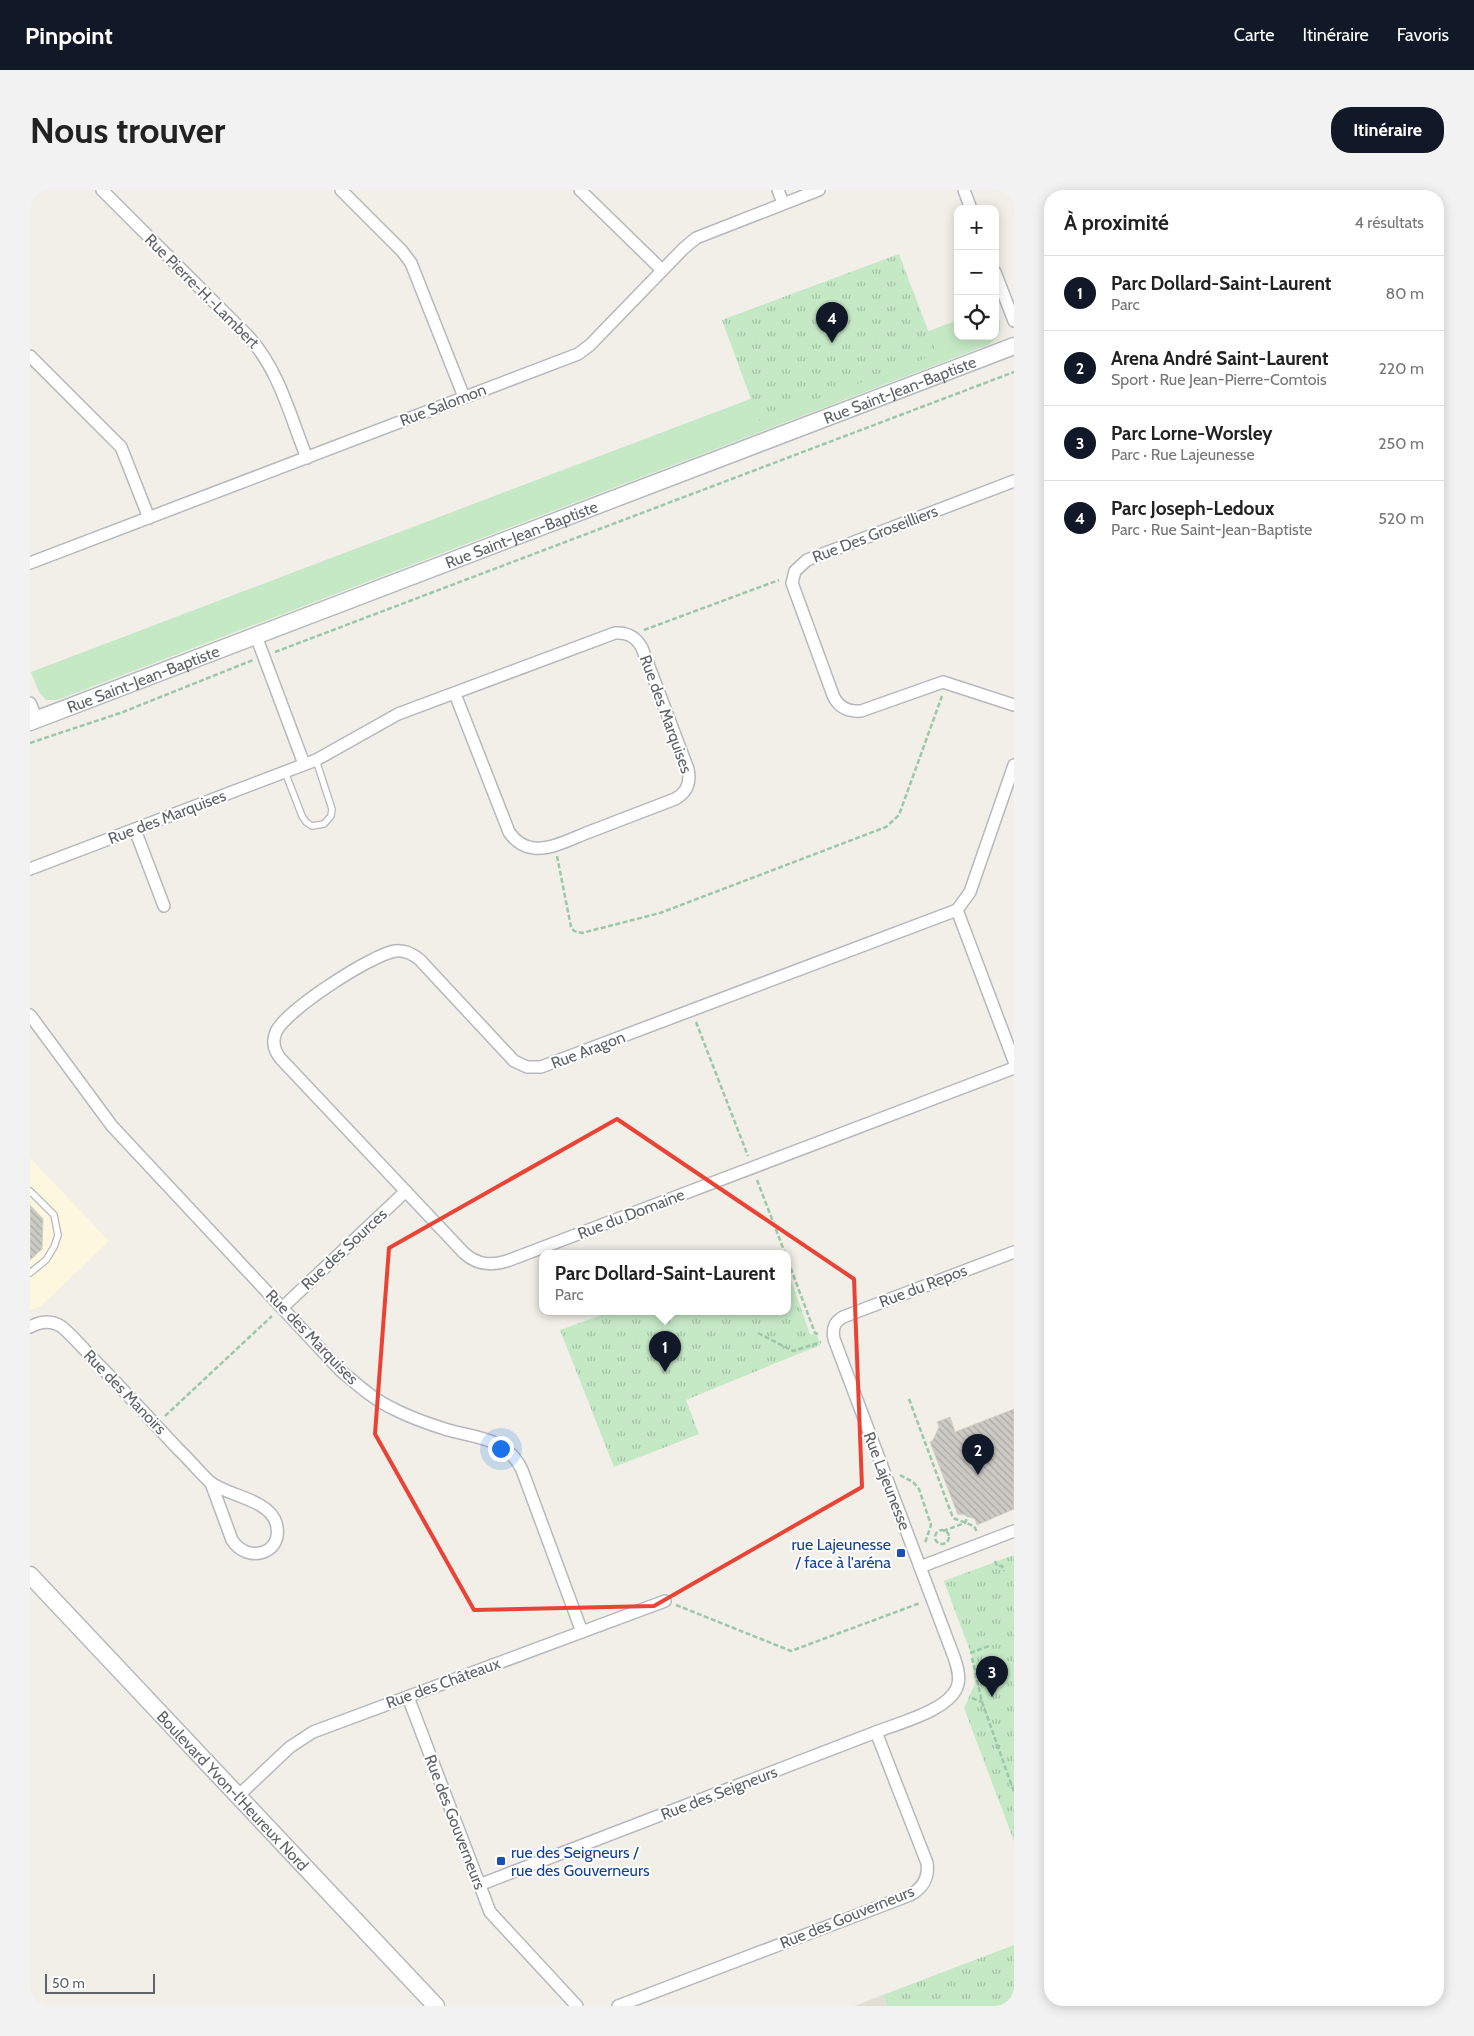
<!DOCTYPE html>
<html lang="fr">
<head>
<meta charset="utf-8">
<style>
	body { margin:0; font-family:Cabin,sans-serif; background:#f2f2f2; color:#222 }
	.controls { position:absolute; right:15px; top:15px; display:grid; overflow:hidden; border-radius:10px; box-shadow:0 2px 12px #0003 }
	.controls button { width:45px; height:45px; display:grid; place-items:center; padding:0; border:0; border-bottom:1px solid #e0e0e0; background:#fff; color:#222; font:25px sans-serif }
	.scale { position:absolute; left:15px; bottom:12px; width:110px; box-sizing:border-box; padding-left:5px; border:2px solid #5f6368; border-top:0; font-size:14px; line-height:18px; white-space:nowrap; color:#5f6368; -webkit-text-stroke:4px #fff; paint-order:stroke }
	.you { position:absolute; left:470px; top:1258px; width:18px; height:18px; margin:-12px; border:4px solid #fff; border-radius:50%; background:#1a73e8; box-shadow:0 0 0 8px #1a73e833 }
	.badge { display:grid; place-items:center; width:32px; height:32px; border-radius:50%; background:#111827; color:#fff; font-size:16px; font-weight:700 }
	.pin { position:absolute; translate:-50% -41px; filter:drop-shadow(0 1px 2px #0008) }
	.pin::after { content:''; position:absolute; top:26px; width:18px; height:15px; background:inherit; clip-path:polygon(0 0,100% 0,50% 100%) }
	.popup { position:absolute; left:509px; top:1060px; width:252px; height:65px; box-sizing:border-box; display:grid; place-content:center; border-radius:10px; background:#fff; filter:drop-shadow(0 1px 4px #0005); font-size:16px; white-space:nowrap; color:#767676 }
	.popup b { font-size:19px; color:#222 }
	.popup::after { content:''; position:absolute; left:50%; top:100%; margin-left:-10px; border:10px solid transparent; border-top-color:#fff }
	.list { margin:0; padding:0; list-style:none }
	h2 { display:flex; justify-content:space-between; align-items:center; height:65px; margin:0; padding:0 20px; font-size:21px }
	h2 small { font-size:16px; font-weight:400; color:#767676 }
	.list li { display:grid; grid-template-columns:32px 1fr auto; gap:15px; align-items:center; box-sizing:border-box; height:75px; padding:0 20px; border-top:1px solid #e0e0e0 }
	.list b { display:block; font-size:19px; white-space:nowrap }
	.list p { margin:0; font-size:16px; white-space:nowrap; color:#767676 }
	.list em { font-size:16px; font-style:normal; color:#767676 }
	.icon { flex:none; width:28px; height:28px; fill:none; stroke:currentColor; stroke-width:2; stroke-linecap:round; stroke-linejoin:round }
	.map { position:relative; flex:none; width:984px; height:1816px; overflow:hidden; border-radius:20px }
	header { display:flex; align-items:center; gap:30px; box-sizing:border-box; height:70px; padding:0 25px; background:#111827; color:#fff }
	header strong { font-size:24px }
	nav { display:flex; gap:28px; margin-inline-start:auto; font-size:18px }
	.intro { display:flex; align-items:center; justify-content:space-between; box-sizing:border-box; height:120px; padding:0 30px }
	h1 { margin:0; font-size:35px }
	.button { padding:12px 22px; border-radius:20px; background:#111827; color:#fff; font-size:18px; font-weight:700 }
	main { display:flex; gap:30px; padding:0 30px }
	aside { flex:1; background:#fff; border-radius:20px; box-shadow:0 2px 12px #0003 }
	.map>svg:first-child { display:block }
	.commercial { fill:#fef7e0 }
	.education { fill:#e1ded6 }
	.green { fill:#c5e8c5 }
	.park { fill:url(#park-tufts) }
	.building { fill:url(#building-back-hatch); stroke:#d6d1c6 }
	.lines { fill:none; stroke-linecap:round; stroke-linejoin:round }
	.lane-casing { stroke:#b5b8bc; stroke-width:8 }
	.street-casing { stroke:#b5b8bc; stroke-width:14 }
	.secondary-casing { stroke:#b6babf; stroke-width:19 }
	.path { stroke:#9cc7a9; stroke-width:2.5; stroke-dasharray:5 2.5; stroke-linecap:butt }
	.lane { stroke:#fff; stroke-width:5.5 }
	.street { stroke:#fff; stroke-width:11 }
	.secondary { stroke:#fff; stroke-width:16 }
	.marked { fill:none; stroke:#ea4335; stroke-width:4; stroke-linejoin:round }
	.transit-dot { fill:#1a4fb4; stroke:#fff; stroke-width:2 }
	.labels { text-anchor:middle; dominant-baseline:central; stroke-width:4; stroke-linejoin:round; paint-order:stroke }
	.street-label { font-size:16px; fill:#5f6368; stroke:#fff }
	.transit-label { font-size:16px; fill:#164399; stroke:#fff; text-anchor:end }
</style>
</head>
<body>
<header>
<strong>Pinpoint</strong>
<nav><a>Carte</a><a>Itinéraire</a><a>Favoris</a></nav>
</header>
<div class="intro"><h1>Nous trouver</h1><a class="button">Itinéraire</a></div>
<main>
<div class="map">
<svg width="984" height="1816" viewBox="0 0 984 1816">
	<defs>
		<pattern id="park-tufts" width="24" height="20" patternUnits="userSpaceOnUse" patternTransform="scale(1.25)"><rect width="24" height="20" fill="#c5e8c5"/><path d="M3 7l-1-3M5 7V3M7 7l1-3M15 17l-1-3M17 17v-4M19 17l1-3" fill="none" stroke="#a3c0a4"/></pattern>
		<pattern id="building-back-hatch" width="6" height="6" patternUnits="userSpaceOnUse" patternTransform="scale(1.25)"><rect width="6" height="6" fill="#cccac5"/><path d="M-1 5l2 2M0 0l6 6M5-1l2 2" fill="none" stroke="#a9a8a4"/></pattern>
	</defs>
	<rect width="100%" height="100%" fill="#f1efe8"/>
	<polygon class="commercial" points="0,968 79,1051 10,1117 0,1120"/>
	<polygon class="education" points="853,1805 857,1816 824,1816"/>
	<path class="green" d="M965,117C971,132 975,145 958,155L27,510H16L9,502L1,482L928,130V146H965Z"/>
	<g class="park">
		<polygon points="869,64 907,164 729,231 692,130"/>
		<polygon points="758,1082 780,1144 787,1145 790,1155 656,1210 669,1244 584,1277 530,1140 583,1121 758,1121"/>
		<polygon points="984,1365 984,1651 934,1518 945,1494 943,1469 914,1391"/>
		<polygon points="984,1755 984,1816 857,1816 853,1805"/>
	</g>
	<g class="building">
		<polygon points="0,1015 13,1029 12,1059 0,1070"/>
		<polygon points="984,1219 984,1319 947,1335 945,1329 932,1324 928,1325 900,1252 903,1250 909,1237 907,1232 920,1227 925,1242"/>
	</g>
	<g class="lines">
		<g class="lane-casing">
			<g id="lane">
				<polyline points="255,582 272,626 276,632 282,636 294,634 301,626 302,619 286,570"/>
				<polyline points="0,1001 24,1025 28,1045 24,1057 16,1070 0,1083"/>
			</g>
		</g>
		<g class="street-casing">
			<g id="street">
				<path d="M72,0L217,145C249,179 260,226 277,268"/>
				<polyline points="311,0 372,61 381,73 434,207"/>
				<polyline points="550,0 632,80"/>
				<polyline points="748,0 753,13"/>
				<polyline points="934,0 941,19"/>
				<polyline points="965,82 984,131"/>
				<polyline points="0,166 91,257 119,328"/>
				<path d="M984,291L777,370L765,381L762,393L803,505C808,517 818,522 831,521L913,492L984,515"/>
				<polyline points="0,373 548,164 560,155 653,59 666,48 789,0"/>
				<polyline points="226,446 274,574"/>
				<polyline points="0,513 7,529"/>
				<polyline points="984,575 940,702 927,720 984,871"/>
				<polyline points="105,640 134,716"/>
				<path d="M0,679L286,570L368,524L585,443C598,442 606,447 612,458L658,579C661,592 657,603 645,609C616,620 587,631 559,642C543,648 521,660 504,658C493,657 485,651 479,642L425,504"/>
				<path d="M927,720L511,877H497L484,871L390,770C383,764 375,760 365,761C341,765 256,820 246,842C242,851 244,860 250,868L434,1063C447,1075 461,1076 477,1071L984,878"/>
				<path d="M0,825L82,936L311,1181C328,1195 344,1210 364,1219C381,1228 399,1234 418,1240C448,1248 477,1248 492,1280L552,1442"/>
				<polyline points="253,1117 376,1001"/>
				<path d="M0,1137C11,1131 22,1130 32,1137C47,1150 59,1165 72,1178C98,1205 123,1232 148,1259C159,1269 169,1282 180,1292C197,1306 239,1309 246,1333C255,1363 218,1375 202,1350L181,1293"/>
				<polyline points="890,1377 984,1341"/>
				<polyline points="378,1507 460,1722 547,1816"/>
				<polyline points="208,1606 260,1557 283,1542 635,1411"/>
				<path d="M449,1695L846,1542C868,1533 922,1520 928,1494C930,1485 927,1476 924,1467L804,1149C802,1139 804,1132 813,1127L984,1062"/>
				<path d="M588,1816L880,1705C893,1698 899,1687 897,1673L846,1542"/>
			</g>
		</g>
		<g class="secondary-casing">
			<g id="secondary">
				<path id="s1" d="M0,532L984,156"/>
				<path id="s2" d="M0,1385L406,1816"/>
			</g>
		</g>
		<g class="path">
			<polyline points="614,440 749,390"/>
			<polyline points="245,462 984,182"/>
			<polyline points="0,553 93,522 223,470"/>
			<polyline points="527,666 541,737 544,741 552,743 630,723 856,637 869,625 912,506"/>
			<polyline points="666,832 718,966"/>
			<polyline points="727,990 755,1063"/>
			<polyline points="758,1071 785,1143 788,1144"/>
			<polyline points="728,1143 763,1161 791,1152"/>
			<polyline points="879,1209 923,1328 944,1336 947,1342"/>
			<polyline points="135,1226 242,1126"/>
			<polyline points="870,1285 883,1292 889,1299 901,1335 895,1353"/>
			<circle cx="912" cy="1347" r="7"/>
			<polyline points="913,1341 935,1333 938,1326"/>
			<polyline points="965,1371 967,1376 972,1376 974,1381"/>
			<polyline points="646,1415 761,1461 890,1413"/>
			<polyline points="940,1463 959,1456"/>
			<polyline points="942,1468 952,1512 984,1602"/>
			<polyline points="942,1508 952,1512"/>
		</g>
		<use href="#lane" class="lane"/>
		<use href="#street" class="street"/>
		<use href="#secondary" class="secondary"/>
	</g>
	<path class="marked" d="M587,929L824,1089L832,1297L624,1416L444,1420L345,1244L359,1058Z"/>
	<g class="transit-dot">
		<rect x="866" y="1358" width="10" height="10" rx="2.5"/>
		<rect x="466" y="1666" width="10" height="10" rx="2.5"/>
	</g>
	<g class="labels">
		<g class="street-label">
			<text transform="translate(172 101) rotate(45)">Rue Pierre-H.-Lambert</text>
			<text stroke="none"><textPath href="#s1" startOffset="931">Rue Saint-Jean-Baptiste</textPath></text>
			<text transform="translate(413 215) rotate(-21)">Rue Salomon</text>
			<text stroke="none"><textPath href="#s1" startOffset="526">Rue Saint-Jean-Baptiste</textPath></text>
			<text transform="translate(845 344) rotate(-21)">Rue Des Groseilliers</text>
			<text stroke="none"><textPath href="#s1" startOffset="121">Rue Saint-Jean-Baptiste</textPath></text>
			<text transform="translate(636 524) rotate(70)">Rue des Marquises</text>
			<text transform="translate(137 627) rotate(-21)">Rue des Marquises</text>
			<text transform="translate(558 860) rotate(-21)">Rue Aragon</text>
			<text transform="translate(601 1024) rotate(-21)">Rue du Domaine</text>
			<text transform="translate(314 1059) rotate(-43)">Rue des Sources</text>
			<text transform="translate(893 1096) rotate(-21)">Rue du Repos</text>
			<text transform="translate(282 1147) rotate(46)">Rue des Marquises</text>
			<text transform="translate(95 1202) rotate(46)">Rue des Manoirs</text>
			<text transform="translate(857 1291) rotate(69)">Rue Lajeunesse</text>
			<text transform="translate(413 1493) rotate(-20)">Rue des Châteaux</text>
			<text stroke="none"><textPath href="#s2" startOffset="296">Boulevard Yvon-l'Heureux Nord</textPath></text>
			<text transform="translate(689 1603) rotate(-21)">Rue des Seigneurs</text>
			<text transform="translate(425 1632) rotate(69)">Rue des Gouverneurs</text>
			<text transform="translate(817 1727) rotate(-22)">Rue des Gouverneurs</text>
		</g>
		<g class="transit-label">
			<text x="861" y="1354">rue Lajeunesse<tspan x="861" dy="18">/ face à l'aréna</tspan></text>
			<text x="481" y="1662" text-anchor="start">rue des Seigneurs /<tspan x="481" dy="18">rue des Gouverneurs</tspan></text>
		</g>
	</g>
</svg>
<div class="controls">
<button>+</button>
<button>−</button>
<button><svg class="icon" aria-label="locate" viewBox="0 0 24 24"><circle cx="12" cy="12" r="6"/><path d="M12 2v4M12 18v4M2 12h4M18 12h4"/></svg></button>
</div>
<div class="scale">50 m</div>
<div class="you"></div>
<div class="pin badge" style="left:635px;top:1182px">1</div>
<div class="popup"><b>Parc Dollard-Saint-Laurent</b>Parc</div>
<div class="pin badge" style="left:948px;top:1285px">2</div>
<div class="pin badge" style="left:962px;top:1507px">3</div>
<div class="pin badge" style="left:802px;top:153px">4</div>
</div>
<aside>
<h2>À proximité<small>4 résultats</small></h2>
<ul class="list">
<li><span class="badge">1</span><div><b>Parc Dollard-Saint-Laurent</b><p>Parc</p></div><em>80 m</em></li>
<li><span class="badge">2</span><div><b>Arena André Saint-Laurent</b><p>Sport · Rue Jean-Pierre-Comtois</p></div><em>220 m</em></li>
<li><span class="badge">3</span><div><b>Parc Lorne-Worsley</b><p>Parc · Rue Lajeunesse</p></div><em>250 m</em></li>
<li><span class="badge">4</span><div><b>Parc Joseph-Ledoux</b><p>Parc · Rue Saint-Jean-Baptiste</p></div><em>520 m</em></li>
</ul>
</aside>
</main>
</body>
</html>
